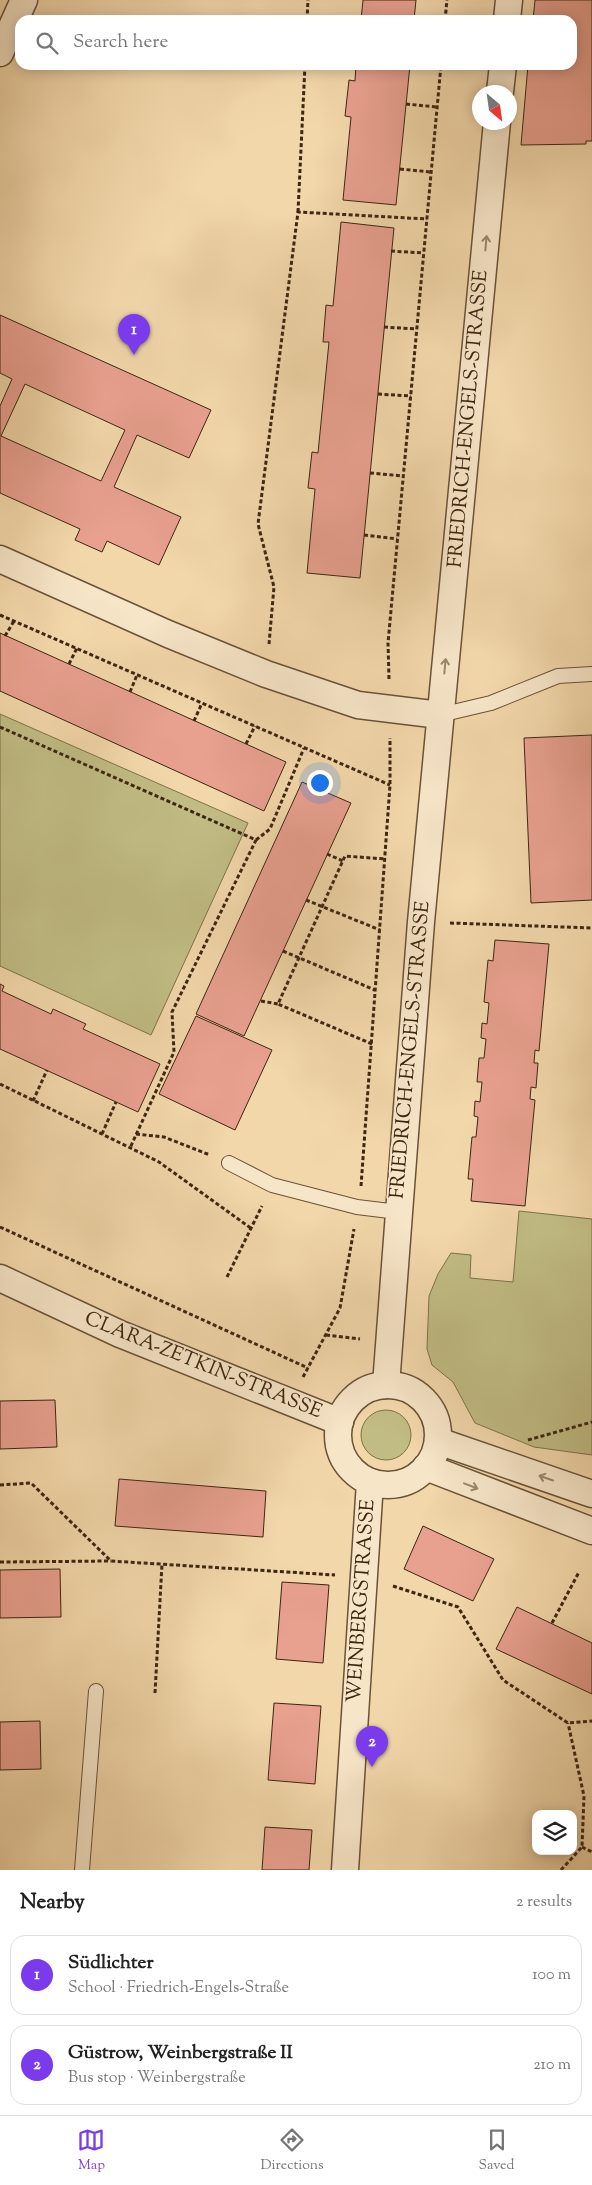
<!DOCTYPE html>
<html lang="en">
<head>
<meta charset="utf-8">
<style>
	body { margin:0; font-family:"Sorts Mill Goudy",serif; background:#f2f2f2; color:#222 }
	.controls { position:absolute; right:15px; bottom:15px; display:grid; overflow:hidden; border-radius:10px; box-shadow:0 2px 12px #0003 }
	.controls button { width:45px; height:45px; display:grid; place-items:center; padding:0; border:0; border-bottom:1px solid #e0e0e0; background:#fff; color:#222; font:25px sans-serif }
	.compass { position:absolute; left:472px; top:85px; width:45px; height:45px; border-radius:50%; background:#fff; box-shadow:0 2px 12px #0003; rotate:151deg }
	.you { position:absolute; left:319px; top:782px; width:18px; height:18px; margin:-12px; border:4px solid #fff; border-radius:50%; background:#1a73e8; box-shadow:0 0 0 8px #1a73e833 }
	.badge { display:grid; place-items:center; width:32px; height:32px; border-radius:50%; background:#7c3aed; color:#fff; font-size:16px; font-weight:700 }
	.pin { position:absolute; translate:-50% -41px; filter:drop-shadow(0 1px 2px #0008) }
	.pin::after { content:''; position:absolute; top:26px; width:18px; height:15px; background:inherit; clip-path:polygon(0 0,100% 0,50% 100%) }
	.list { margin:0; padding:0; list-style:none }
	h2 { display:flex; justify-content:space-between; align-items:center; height:65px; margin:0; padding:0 20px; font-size:21px }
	h2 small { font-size:16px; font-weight:400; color:#767676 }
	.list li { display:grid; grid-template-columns:32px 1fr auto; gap:15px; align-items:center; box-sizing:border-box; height:80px; margin:0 10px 10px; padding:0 10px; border:1px solid #e0e0e0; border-radius:15px }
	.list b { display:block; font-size:19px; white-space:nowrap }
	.list p { margin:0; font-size:16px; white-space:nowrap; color:#767676 }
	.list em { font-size:16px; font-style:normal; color:#767676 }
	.icon { flex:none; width:28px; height:28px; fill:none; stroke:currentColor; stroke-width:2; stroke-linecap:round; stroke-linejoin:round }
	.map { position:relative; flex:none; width:592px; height:1870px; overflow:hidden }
	.search { position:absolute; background:#fff; box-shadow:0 2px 12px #0003; left:15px; right:15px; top:15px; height:55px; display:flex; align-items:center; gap:12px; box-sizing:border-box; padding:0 18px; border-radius:15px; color:#767676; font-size:19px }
	.sheet { height:245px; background:#fff }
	nav { display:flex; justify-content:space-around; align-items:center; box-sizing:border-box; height:70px; border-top:1px solid #e0e0e0; background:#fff; font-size:14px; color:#767676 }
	nav a { display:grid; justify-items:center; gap:2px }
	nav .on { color:#7c3aed }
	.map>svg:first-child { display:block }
	.green { fill:#c1bc84; stroke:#7f714b }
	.building { fill:#e8a08f; stroke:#3d2612; fill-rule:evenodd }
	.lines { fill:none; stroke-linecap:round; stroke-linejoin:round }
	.service-casing { stroke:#6a5238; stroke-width:16 }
	.minor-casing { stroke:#6a5238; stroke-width:29 }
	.path { stroke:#3d2612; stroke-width:3; stroke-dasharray:4 2.5; stroke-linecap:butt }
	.service { stroke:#f7e5c8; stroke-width:14 }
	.minor { stroke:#f7e5c8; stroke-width:26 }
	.oneway { stroke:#9a866d }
	.labels { text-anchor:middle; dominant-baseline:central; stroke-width:4; stroke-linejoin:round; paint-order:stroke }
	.street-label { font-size:20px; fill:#3d2612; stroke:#f7e5c8 }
</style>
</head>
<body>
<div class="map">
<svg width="592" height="1870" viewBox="0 0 592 1870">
	<rect width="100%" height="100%" fill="#f2d7aa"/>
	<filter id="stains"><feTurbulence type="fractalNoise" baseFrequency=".004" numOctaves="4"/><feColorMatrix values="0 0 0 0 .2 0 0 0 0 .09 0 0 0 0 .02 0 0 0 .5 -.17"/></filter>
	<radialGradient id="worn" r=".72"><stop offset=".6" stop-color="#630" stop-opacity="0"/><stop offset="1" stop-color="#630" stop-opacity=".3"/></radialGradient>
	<g class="green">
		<polygon points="0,714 248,823 151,1035 0,966"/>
		<polygon points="519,1211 592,1219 592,1455 534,1447 475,1423 453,1382 432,1365 427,1349 429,1296 438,1274 451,1253 471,1255 470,1278 513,1282"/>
		<circle cx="386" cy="1435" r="25"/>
	</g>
	<g class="building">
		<polygon points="363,0 416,0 414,20 361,20"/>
		<polygon points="535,0 592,0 592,141 586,141 586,144 521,145 528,65 572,65 572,20 533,20"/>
		<polygon points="356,65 410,65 396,205 343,200 351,117 345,116 349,80 355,81"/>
		<polygon points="341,222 394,228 360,578 307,573 315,489 308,488 312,452 318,453 329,342 323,342 326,305 333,306"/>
		<path d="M0,315L211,410L189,458L137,435L114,487L181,517L159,565L107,541L102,552L75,540L80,529L0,493V406L12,379L0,373ZM25,384L125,430L101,481L1,436Z"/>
		<polygon points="0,633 286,762 264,811 0,691"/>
		<polygon points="592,735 592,900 531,903 524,738"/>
		<polygon points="302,782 351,803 244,1036 196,1014"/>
		<polygon points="495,940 549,944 539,1051 535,1050 534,1063 538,1063 536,1088 531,1087 530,1099 535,1100 525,1206 471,1201 473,1179 468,1179 472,1137 476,1137 478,1117 474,1116 475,1101 480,1102 482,1082 477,1082 479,1058 484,1058 486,1039 481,1038 482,1023 487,1024 489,1003 484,1002 488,960 493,961"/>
		<polygon points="0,984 4,986 2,991 51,1014 53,1009 86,1024 83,1029 160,1064 138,1112 0,1049"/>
		<polygon points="196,1016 272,1050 235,1130 159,1094"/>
		<polygon points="55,1400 57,1447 0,1449 0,1401"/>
		<polygon points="119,1479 266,1491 263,1537 115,1526"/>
		<polygon points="423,1526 494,1559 473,1601 404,1569"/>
		<polygon points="60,1569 61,1617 0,1618 0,1570"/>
		<polygon points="282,1582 329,1585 323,1663 276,1659"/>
		<polygon points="517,1607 592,1643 592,1694 496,1649"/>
		<polygon points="274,1703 321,1706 315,1784 268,1780"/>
		<polygon points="40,1721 41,1769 0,1770 0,1722"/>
		<polygon points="265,1827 312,1830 309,1870 262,1870"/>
	</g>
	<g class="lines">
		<g class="service-casing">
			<g id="service">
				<polyline points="440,715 491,703 558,676 592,674"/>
				<polyline points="229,1163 272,1185 357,1207 398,1212"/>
				<polyline points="82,1870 96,1691"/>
			</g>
		</g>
		<g class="minor-casing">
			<g id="minor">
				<polyline points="507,20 509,0"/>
				<polyline points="0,53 24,0"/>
				<polyline points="500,92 503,65"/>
				<polyline points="0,559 168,634 266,674 358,705 440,715"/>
				<polyline points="0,1278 120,1334 340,1422"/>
				<polyline points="386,1385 421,922 497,122"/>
				<circle cx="388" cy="1435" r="50"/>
				<polyline points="438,1441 592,1494"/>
				<polyline points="426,1467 592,1531"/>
				<polyline points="345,1870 370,1482"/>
			</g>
		</g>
		<g class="path">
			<polyline points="307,20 308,0"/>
			<polyline points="445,20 447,0"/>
			<polyline points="406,104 437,107"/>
			<polyline points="400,169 431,172"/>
			<polyline points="298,212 305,65"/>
			<polyline points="391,251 423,253"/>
			<polyline points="384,327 416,329"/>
			<polyline points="378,394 411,396"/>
			<polyline points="370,473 403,476"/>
			<polyline points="364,535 397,539"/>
			<polyline points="0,615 390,785"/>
			<polyline points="5,636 14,621"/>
			<polyline points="269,644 274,587 258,524 298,212 427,219"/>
			<polyline points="69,664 77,648"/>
			<polyline points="389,679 388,643 441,65"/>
			<polyline points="130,692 137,675"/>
			<polyline points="194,721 202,703"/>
			<polyline points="0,727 256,840 172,1012 174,1052 130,1148"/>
			<polyline points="246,744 255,726"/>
			<polyline points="256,840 270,829 304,748"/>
			<polyline points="327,854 343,861"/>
			<polyline points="306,900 380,930"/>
			<polyline points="450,923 592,928"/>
			<polyline points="283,951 375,990"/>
			<polyline points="261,1001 278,1004"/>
			<polyline points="372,1044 278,1004 345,856 385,859"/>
			<polyline points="0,1084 159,1162 252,1229"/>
			<polyline points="33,1101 47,1070"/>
			<polyline points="102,1134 116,1102"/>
			<polyline points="136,1134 164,1137 210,1155"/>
			<polyline points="361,1186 390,785 390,738"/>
			<polyline points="0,1227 308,1368"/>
			<polyline points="227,1277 262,1206"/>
			<polyline points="326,1335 360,1339"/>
			<polyline points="303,1377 340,1308 354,1229"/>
			<polyline points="528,1440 592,1422"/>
			<polyline points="0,1485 31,1483 111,1561 335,1575"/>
			<polyline points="0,1562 111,1561"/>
			<polyline points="393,1586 458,1607 503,1680 568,1723 592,1721"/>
			<polyline points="552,1623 579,1572"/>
			<polyline points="155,1693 162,1564"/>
			<polyline points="582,1847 592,1852"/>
			<polyline points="561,1870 582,1847 584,1796 568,1723"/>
		</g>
		<use href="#service" class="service"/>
		<use href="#minor" class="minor"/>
	</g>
	<defs><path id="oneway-shaft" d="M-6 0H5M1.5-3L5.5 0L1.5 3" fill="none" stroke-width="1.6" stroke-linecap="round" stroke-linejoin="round" transform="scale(1.25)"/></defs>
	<g class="oneway">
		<use href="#oneway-shaft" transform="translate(486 243) rotate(-85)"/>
		<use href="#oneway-shaft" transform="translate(445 666) rotate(-85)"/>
		<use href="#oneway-shaft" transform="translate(546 1478) rotate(-161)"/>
		<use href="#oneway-shaft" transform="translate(471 1486) rotate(21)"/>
	</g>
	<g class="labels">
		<g class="street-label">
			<text transform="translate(469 419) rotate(-85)">FRIEDRICH-ENGELS-STRASSE</text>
			<text transform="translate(411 1050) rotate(-85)">FRIEDRICH-ENGELS-STRASSE</text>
			<text transform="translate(203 1366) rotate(22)">CLARA-ZETKIN-STRASSE</text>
			<text transform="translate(362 1601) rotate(-86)">WEINBERGSTRASSE</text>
		</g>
	</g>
	<rect width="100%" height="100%" filter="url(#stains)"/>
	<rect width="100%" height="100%" fill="url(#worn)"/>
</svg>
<div class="controls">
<button><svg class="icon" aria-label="layers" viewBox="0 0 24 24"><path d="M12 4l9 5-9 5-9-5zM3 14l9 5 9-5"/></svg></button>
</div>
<svg class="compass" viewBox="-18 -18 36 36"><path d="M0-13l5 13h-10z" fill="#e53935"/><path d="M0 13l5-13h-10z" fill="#767676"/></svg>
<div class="you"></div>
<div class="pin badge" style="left:134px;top:355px">1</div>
<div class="pin badge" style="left:372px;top:1767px">2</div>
<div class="search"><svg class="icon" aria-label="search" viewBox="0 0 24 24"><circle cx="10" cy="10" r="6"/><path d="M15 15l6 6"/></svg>Search here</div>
</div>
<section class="sheet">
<h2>Nearby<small>2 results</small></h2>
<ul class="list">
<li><span class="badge">1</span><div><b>Südlichter</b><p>School · Friedrich-Engels-Straße</p></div><em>100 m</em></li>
<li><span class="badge">2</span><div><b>Güstrow, Weinbergstraße II</b><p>Bus stop · Weinbergstraße</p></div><em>210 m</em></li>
</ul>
</section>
<nav>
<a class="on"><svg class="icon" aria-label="map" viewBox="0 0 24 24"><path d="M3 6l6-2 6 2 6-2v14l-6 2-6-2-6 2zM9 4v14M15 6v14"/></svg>Map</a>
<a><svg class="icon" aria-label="directions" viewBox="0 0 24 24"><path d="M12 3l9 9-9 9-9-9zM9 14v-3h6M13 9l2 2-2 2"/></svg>Directions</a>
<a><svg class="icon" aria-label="saved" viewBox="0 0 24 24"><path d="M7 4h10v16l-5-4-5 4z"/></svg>Saved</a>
</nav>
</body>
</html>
